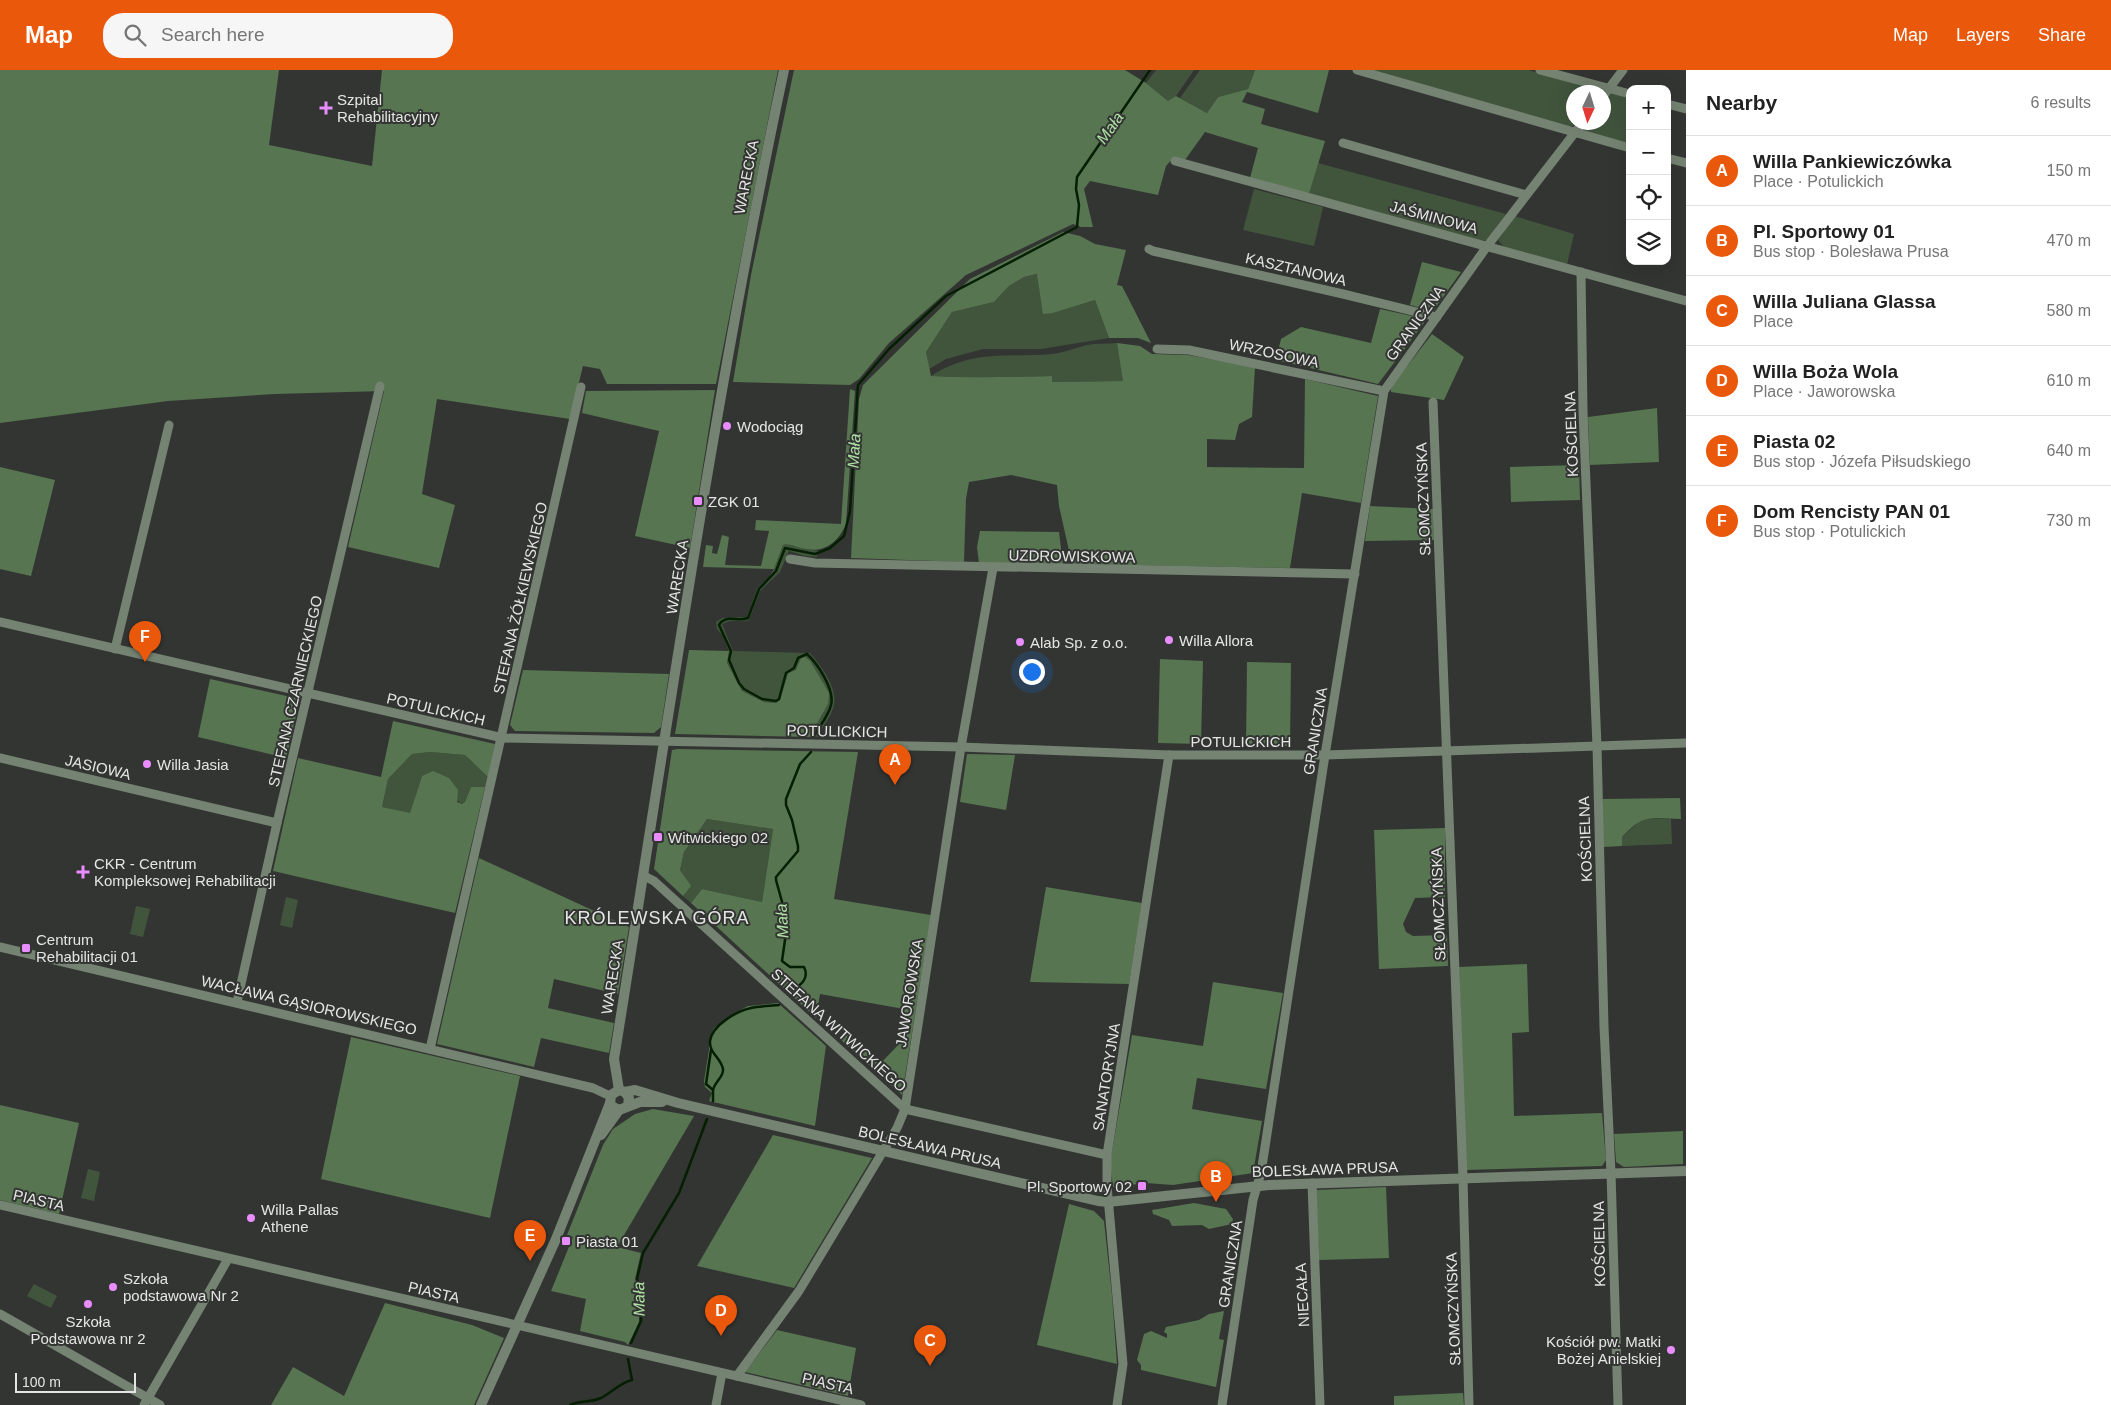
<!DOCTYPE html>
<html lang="en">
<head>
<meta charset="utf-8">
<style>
	body { margin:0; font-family:Arial,sans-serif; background:#f6f6f6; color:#222 }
	.controls { position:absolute; right:15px; top:15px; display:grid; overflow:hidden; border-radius:10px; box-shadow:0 5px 20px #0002 }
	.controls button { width:45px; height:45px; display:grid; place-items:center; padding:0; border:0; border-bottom:1px solid #e0e0e0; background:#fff; color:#222; font:25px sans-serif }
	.compass { position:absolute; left:1566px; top:15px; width:45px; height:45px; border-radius:50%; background:#fff; box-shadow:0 5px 20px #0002; rotate:184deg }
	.scale { position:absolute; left:15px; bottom:12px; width:121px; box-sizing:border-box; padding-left:5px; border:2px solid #e4e5e4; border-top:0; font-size:14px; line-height:18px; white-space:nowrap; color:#e4e5e4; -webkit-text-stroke:4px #333533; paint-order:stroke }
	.you { position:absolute; left:1031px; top:601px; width:18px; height:18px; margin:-12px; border:4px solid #fff; border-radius:50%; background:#1a73e8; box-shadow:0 0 0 8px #1a73e833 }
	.badge { display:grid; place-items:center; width:32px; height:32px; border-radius:50%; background:#ea580c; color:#fff; font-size:16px; font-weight:700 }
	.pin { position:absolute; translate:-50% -41px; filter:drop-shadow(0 1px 2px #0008) }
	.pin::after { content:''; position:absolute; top:26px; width:18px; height:15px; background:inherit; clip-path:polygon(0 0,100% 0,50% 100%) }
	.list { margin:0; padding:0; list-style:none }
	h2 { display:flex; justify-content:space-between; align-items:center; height:65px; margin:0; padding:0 20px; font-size:21px }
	h2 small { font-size:16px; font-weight:400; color:#767676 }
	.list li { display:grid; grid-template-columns:32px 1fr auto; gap:15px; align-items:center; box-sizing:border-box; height:70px; padding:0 20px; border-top:1px solid #e0e0e0 }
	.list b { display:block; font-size:19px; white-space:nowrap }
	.list p { margin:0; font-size:16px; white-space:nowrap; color:#767676 }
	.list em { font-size:16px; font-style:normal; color:#767676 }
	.icon { flex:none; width:28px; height:28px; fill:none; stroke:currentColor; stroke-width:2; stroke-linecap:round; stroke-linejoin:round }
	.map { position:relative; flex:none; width:1686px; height:1335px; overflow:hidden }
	header { display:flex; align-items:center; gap:30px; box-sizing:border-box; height:70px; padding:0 25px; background:#ea580c; color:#fff }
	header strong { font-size:24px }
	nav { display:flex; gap:28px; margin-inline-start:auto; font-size:18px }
	.search { width:350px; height:45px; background:#f6f6f6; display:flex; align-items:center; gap:12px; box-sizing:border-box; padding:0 18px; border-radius:20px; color:#767676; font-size:19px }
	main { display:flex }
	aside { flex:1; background:#fff }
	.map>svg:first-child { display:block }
	.green { fill:#41553d }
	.forest { fill:#577550 }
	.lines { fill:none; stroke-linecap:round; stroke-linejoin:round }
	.stream { stroke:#041f01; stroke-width:2.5 }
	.minor { stroke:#758372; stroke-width:9 }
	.tertiary { stroke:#758372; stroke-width:10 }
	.poi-dot { fill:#e98dfe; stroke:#333533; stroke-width:2 }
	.labels { text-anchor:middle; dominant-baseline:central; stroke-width:4; stroke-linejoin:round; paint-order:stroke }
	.poi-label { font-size:15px; fill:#e4e5e4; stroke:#333533; text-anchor:start }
	.street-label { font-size:15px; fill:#e4e5e4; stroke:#333533 }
	.water-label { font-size:16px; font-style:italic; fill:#afe0a4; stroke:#333533 }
	.quarter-label { font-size:18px; letter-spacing:1px; fill:#e4e5e4; stroke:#333533 }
</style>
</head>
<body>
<header>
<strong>Map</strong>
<div class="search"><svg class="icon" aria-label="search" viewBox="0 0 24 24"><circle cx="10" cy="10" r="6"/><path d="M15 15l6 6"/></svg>Search here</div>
<nav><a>Map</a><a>Layers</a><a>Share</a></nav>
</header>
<main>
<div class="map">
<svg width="1686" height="1335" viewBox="0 0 1686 1335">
	<rect width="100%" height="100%" fill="#333533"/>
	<g class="green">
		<polygon points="1156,0 1194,0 1176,26 1169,32 1146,13"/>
		<polygon points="1200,0 1255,0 1248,19 1218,27 1207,43 1180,28"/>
		<polygon points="1370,0 1528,0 1595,18 1598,22 1574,22 1574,52 1576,53 1573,56 1568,57"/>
		<polygon points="1610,23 1614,23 1630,27 1630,74 1585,61 1590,53 1604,52 1604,33"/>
		<polygon points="1318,93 1506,144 1487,169 1482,172 1309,124"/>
		<polygon points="1254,119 1323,137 1314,176 1243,160"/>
		<polygon points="1514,146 1574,164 1567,195 1504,177 1498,170"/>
		<polygon points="1038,204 1053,243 1095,230 1109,268 1041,279 983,279 946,289 929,299 926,282 952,242 994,232 1009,216 1024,207"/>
		<path d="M1117,273L1124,311L1052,312L1051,306C1011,307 971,308 931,306C973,279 1007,288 1053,284C1065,282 1075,278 1087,275C1096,273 1108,274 1117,273Z"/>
		<path d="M791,474L804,479L818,481L817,487L805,486L789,481L780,502L760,521L749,550C739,554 735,547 722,554L733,581L810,583C821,595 838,619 834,635C832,647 821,656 819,667H812L814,659L828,634L796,600L788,603L780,630L775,633L764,632L742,621L727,593L729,581L723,566L717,559L716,552L722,548L747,547L757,519L768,508L774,499L783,475Z"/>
		<polygon points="430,682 465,685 488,707 485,717 471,717 465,732 462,734 422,706 410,744 382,737 388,709 412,684"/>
		<polygon points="1648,748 1671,749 1672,774 1622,776 1622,767 1641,750"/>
		<polygon points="707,749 773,759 762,832 702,819 691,833 683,826 690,816 680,800 684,782"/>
		<polygon points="286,827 298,830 292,858 280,855"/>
		<polygon points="136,836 150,839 143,867 130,864"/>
		<polygon points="88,1099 100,1102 94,1131 81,1128"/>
		<polygon points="34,1214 57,1226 51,1238 27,1226"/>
	</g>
	<g class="forest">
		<polygon points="0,0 279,0 269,75 372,96 382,0 778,0 716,314 607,314 600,299 583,296 570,349 437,329 422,424 455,435 439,498 348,477 384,321 275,324 168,331 0,353"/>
		<polygon points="794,0 1125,0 1146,13 1168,31 1176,26 1207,43 1218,27 1248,19 1255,0 1329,0 1318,43 1247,22 1242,32 1265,39 1261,54 1325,71 1309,124 1250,108 1258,78 1205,62 1185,90 1174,87 1166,96 1158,125 1090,111 1084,119 1093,157 1081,157 1073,154 966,205 889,273 859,309 850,315 733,312 751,205"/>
		<path d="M1063,162L1080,166L1095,174L1126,180L1117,215L1122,216L1151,273L1138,268H1109L1095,230L1053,243L1043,244L1037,204L1024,207L1009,216L994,232L952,242L926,282L931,306C971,308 1011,307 1052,306V312L1123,311L1117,273L1140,276L1152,284L1188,285L1255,297L1252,347L1239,354L1235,370L1207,369V397L1304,398L1305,309L1378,326L1361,433L1302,423L1290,498L1072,494L1059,436L1057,415L1011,405L969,412L966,429L964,492L851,488L859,329L863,315L970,209Z"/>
		<polygon points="1422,192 1461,202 1433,241 1410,235"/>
		<polygon points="1380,239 1421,248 1424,253 1378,314 1276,290 1281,269 1301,257 1371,273"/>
		<polygon points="1432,264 1464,287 1444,330 1391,322 1391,317"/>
		<path d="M850,319L855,321L846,454C839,471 825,483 806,479C797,478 792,473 783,475L774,499L703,497L706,475L713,476L712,483L717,484L722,465L729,467L725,495L761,496L769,461L755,460L756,450L841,454Z"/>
		<polygon points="715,320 690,478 635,466 659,361 582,343 586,321"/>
		<polygon points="1657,338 1659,392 1590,395 1588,347"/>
		<polygon points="1579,395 1580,430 1511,432 1510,397"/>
		<polygon points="0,397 55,410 31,506 0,499"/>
		<polygon points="1370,436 1433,439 1434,470 1365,471"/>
		<polygon points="980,461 1059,462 1063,494 979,493 977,477"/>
		<polygon points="689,580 729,581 727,593 742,621 764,632 775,633 780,630 788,603 796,600 801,588 805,587 810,591 829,623 828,634 814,659 812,667 675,664"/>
		<polygon points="1160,589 1203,591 1201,674 1158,673"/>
		<polygon points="1247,592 1291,593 1290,676 1246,675"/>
		<polygon points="523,600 669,604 661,657 654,663 515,661 510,655"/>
		<polygon points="210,609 300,629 286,688 198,667"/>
		<polygon points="393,651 495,674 488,707 465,685 430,682 412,684 388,709 382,737 410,743 422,706 433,701 449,708 458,720 457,732 462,734 465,732 471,717 485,717 455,843 273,801 298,688 381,707"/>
		<polygon points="678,679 858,682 834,829 931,845 902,1025 841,970 846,963 880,994 899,974 904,939 820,924 816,948 691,833 702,819 762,832 773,759 707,749 684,782 680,800 691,816 683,826 654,799 672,680"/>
		<polygon points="967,684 1015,685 1006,740 960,732"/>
		<path d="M1680,728L1681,749C1651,748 1644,743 1622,767V776L1603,777V729Z"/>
		<polygon points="1445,758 1445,827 1415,828 1403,854 1406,862 1413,866 1447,865 1448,896 1379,899 1374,760"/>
		<polygon points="479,788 629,857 618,924 554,909 548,938 614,953 609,983 541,968 534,997 437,974"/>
		<polygon points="1046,817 1142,833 1129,914 1030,912"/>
		<polygon points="1527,894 1529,962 1512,963 1514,1046 1602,1043 1606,1090 1602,1096 1466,1100 1459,897"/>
		<polygon points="1213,912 1283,923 1266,1019 1197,1008 1192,1039 1262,1051 1253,1103 1173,1115 1146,1113 1113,1117 1110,1093 1132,965 1203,976"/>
		<polygon points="778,933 826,976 815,1056 709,1031 712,1023 705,1017 704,1011 709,980 709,970 714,958 735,943 748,936"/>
		<polygon points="351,967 520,1006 490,1148 321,1109"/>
		<polygon points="0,1035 79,1053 59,1144 0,1130"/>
		<polygon points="653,1039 694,1046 617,1177 641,1183 635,1209 639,1219 639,1252 628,1275 625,1272 580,1261 586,1229 551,1221 573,1167 567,1165 603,1075 613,1059 635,1044"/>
		<polygon points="1683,1061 1683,1094 1624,1097 1616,1092 1614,1064"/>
		<polygon points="773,1065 872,1088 794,1218 697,1196"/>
		<polygon points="1386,1117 1389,1188 1319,1190 1316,1120"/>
		<polygon points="1194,1133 1226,1139 1233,1149 1232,1154 1209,1159 1202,1155 1172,1156 1169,1150 1153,1144 1152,1140"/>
		<polygon points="1069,1134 1094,1141 1104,1151 1112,1225 1117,1294 1037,1275"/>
		<polygon points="385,1233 472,1255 504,1268 474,1335 271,1335 293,1297 344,1326"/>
		<polygon points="1224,1241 1219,1269 1224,1270 1216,1317 1141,1300 1141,1295 1137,1290 1144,1264 1151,1261 1167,1268 1167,1264 1164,1262 1166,1257 1199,1250 1209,1244"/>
		<polygon points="777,1260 856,1278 848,1326 745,1302"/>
		<polygon points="1463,1323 1464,1335 1394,1335 1394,1326"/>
	</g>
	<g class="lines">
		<g class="stream">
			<path d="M814,666C819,657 829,645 831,635C835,620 818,594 807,584L798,588L794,598L786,603L779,629L776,631L762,629L744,619L739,613L729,590L731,581L719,555L721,552C730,545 739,552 748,548L759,519L776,501L785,478L815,484L830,478L844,466L850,441L858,315L889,279L946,226L1077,157L1079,135L1076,119L1077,107L1150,0"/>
			<path d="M791,922C800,915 810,909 804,897H790L782,891L786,863L784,839L776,810V807L798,781V776L792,750L786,735V729L800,694L811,682"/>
			<polyline points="711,980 706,1014 713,1020"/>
			<path d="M713,1031C713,1028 713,1023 713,1020C715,1011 724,1007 723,999C721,988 709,983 710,971C712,955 737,941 751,938C760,936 770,936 779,935"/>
			<polyline points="631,1273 641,1251 642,1219 637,1209 643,1183 679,1123 707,1049"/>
			<path d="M570,1335C580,1330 590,1333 601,1328C611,1323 621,1312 632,1310L628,1289"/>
		</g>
		<g class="minor">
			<polyline points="1357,0 1630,78"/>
			<polyline points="1540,0 1630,24"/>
			<polyline points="1604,25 1623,0"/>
			<polyline points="1667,34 1686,39"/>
			<polyline points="1343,73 1526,125"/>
			<polyline points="1667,88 1686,93"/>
			<polyline points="1175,91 1686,231"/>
			<polyline points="1149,179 1153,181 1343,224 1437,247"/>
			<polyline points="1581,202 1583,341 1597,676 1604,957 1611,1103 1618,1335"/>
			<polyline points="1157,279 1189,280 1384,321"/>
			<polyline points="1433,332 1463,1108 1469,1335"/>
			<polyline points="790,489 815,493 1355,504"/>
			<polyline points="0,552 503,668 961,677 1169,685 1325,685 1686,673"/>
			<polyline points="115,579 169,355"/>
			<polyline points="0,688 277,753"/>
			<polyline points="644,806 654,811 905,1039 1107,1085"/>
			<polyline points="0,877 593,1018 610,1026"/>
			<polyline points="237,932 277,753 380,316"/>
			<polyline points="430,979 581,317"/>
			<polyline points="1312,1113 1320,1335"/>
			<polyline points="0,1135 861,1335"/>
			<polyline points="0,1244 160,1335"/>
			<polyline points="737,1306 799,1221 897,1058 905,1039 961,677 993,498"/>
			<polyline points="144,1335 228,1189"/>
			<polyline points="716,1335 722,1303"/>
			<polyline points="1117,1335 1123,1294 1107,1116 1107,1085 1169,685"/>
			<polyline points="1222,1335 1253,1130 1261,1103 1325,685 1384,321 1488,175 1583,52"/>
		</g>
		<g class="tertiary">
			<path d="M619,1020L614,989C667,659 714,327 784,0"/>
			<polyline points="625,1022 635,1020 678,1033 1098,1131 1108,1132 1269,1115 1686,1101"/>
			<polyline points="628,1035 629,1028 625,1022 619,1020 611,1025 610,1035 619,1040 640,1032 662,1032"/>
			<polyline points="601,1065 619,1040"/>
			<polyline points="481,1335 556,1169 610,1033"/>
		</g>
	</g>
	<g class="poi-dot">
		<path d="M323.5 30.5h5v5h5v5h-5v5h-5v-5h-5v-5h5z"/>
		<circle cx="727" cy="356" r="5"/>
		<rect x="693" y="426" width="10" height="10" rx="2.5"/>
		<circle cx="1169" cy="570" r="5"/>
		<circle cx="1020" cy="572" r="5"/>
		<circle cx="147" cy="694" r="5"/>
		<rect x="653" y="762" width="10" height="10" rx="2.5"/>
		<path d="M80.5 794.5h5v5h5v5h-5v5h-5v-5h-5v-5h5z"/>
		<rect x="21" y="873" width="10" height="10" rx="2.5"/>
		<rect x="1137" y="1111" width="10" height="10" rx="2.5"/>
		<circle cx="251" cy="1148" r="5"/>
		<rect x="561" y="1166" width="10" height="10" rx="2.5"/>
		<circle cx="113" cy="1217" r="5"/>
		<circle cx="88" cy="1234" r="5"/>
		<circle cx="1671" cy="1280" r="5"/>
	</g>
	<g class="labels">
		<g class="poi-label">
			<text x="337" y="29">Szpital<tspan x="337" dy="17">Rehabilitacyjny</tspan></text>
			<text x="737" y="356">Wodociąg</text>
			<text x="708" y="431">ZGK 01</text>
			<text x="1179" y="570">Willa Allora</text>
			<text x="1030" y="572">Alab Sp. z o.o.</text>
			<text x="157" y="694">Willa Jasia</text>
			<text x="668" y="767">Witwickiego 02</text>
			<text x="94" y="793">CKR - Centrum<tspan x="94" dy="17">Kompleksowej Rehabilitacji</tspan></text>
			<text x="36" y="869">Centrum<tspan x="36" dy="17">Rehabilitacji 01</tspan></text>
			<text x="1132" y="1116" text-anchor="end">Pl. Sportowy 02</text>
			<text x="261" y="1139">Willa Pallas<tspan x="261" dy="17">Athene</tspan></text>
			<text x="576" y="1171">Piasta 01</text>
			<text x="123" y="1208">Szkoła<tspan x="123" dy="17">podstawowa Nr 2</tspan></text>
			<text x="88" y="1251" text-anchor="middle">Szkoła<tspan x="88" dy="17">Podstawowa nr 2</tspan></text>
			<text x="1661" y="1271" text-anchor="end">Kościół pw. Matki<tspan x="1661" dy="17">Bożej Anielskiej</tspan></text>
		</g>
		<g class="street-label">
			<text transform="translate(746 107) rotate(-79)">WARECKA</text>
			<text transform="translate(1434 147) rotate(15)">JAŚMINOWA</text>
			<text transform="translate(1296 199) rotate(13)">KASZTANOWA</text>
			<text transform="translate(1415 253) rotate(-54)">GRANICZNA</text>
			<text transform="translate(1274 283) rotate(12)">WRZOSOWA</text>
			<text transform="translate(1571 364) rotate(-92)">KOŚCIELNA</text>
			<text transform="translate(1423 429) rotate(-92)">SŁOMCZYŃSKA</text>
			<text transform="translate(1072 486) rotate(1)">UZDROWISKOWA</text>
			<text transform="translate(677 507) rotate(-81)">WARECKA</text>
			<text transform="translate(520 528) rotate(-77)">STEFANA ŻÓŁKIEWSKIEGO</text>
			<text transform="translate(295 621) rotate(-77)">STEFANA CZARNIECKIEGO</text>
			<text transform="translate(436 639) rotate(13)">POTULICKICH</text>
			<text transform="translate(837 661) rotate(1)">POTULICKICH</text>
			<text transform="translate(1315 661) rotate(-81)">GRANICZNA</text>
			<text x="1241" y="671">POTULICKICH</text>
			<text transform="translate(98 697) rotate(13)">JASIOWA</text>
			<text transform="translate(1585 769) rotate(-92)">KOŚCIELNA</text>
			<text transform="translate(1438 834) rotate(-92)">SŁOMCZYŃSKA</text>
			<text transform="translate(612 907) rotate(-81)">WARECKA</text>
			<text transform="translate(909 923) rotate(-81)">JAWOROWSKA</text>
			<text transform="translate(309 935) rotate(13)">WACŁAWA GĄSIOROWSKIEGO</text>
			<text transform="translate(839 960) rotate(42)">STEFANA WITWICKIEGO</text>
			<text transform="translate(1106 1007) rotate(-81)">SANATORYJNA</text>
			<text transform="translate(930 1077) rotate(13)">BOLESŁAWA PRUSA</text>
			<text transform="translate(1325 1099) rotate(-2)">BOLESŁAWA PRUSA</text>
			<text transform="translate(39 1130) rotate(13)">PIASTA</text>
			<text transform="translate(1599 1174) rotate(-91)">KOŚCIELNA</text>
			<text transform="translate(1230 1194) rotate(-81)">GRANICZNA</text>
			<text transform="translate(434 1222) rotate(13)">PIASTA</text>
			<text transform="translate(1302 1225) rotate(-93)">NIECAŁA</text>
			<text transform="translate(1453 1239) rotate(-92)">SŁOMCZYŃSKA</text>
			<text transform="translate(828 1313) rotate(13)">PIASTA</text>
		</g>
		<g class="water-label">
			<text transform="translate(1110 58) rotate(-55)">Mała</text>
			<text transform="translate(854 381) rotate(-87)">Mała</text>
			<text transform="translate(782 851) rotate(-93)">Mała</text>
			<text transform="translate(639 1229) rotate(-91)">Mała</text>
		</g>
		<g class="quarter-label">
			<text x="657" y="848">KRÓLEWSKA GÓRA</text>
		</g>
	</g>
</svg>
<div class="controls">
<button>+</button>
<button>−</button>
<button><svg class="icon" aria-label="locate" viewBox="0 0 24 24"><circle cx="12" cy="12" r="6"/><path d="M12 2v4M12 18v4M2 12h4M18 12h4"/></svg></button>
<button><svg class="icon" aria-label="layers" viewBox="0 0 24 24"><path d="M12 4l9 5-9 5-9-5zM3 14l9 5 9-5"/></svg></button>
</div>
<svg class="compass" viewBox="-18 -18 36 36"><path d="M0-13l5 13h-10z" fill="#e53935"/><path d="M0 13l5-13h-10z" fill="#767676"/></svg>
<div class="scale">100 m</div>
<div class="you"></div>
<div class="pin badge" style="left:895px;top:715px">A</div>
<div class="pin badge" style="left:1216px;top:1132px">B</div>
<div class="pin badge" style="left:930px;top:1296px">C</div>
<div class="pin badge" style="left:721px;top:1266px">D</div>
<div class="pin badge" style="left:530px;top:1191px">E</div>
<div class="pin badge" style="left:145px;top:592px">F</div>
</div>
<aside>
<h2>Nearby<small>6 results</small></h2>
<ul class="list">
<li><span class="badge">A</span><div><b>Willa Pankiewiczówka</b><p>Place · Potulickich</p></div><em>150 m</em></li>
<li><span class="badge">B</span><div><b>Pl. Sportowy 01</b><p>Bus stop · Bolesława Prusa</p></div><em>470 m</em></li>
<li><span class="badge">C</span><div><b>Willa Juliana Glassa</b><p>Place</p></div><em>580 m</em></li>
<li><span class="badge">D</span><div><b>Willa Boża Wola</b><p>Place · Jaworowska</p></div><em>610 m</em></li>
<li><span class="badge">E</span><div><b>Piasta 02</b><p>Bus stop · Józefa Piłsudskiego</p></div><em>640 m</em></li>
<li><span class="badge">F</span><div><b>Dom Rencisty PAN 01</b><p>Bus stop · Potulickich</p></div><em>730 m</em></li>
</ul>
</aside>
</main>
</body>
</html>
